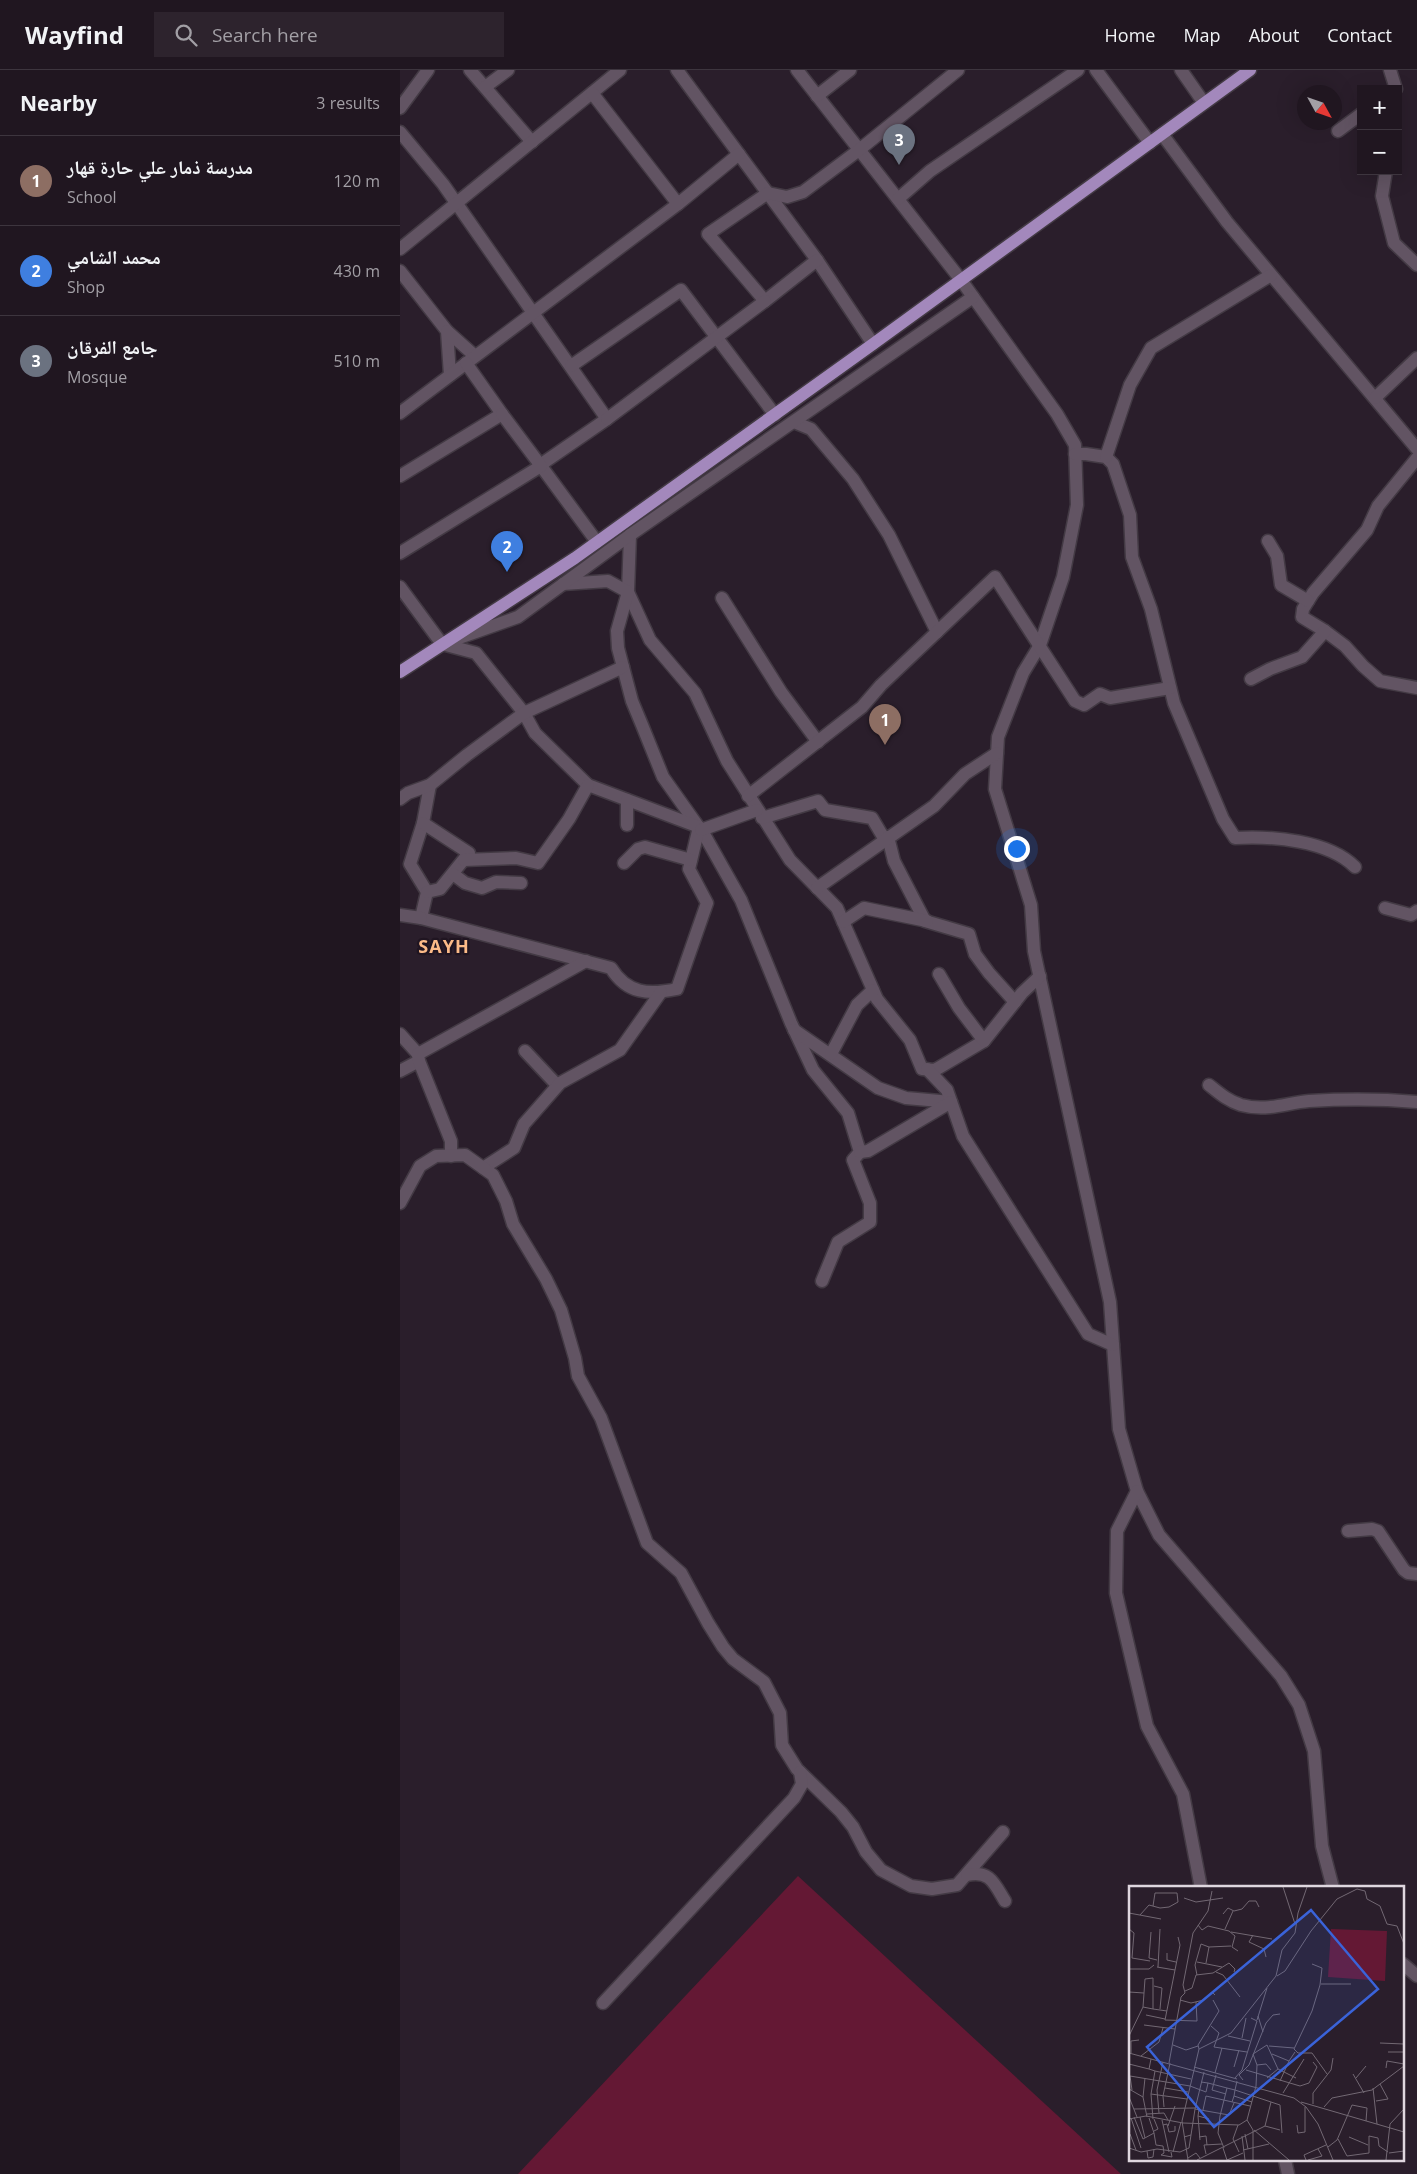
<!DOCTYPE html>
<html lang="en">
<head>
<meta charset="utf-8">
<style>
	body { margin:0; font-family:"Open Sans","Noto Naskh Arabic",sans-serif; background:#2d232d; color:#f1f3f6 }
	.controls { position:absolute; right:15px; top:15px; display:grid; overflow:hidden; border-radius:0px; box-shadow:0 5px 20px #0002 }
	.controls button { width:45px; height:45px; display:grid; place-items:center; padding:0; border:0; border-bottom:1px solid #3d353e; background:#201620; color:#f1f3f6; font:25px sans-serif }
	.compass { position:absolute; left:897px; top:15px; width:45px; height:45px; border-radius:50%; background:#201620; box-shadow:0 5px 20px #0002; rotate:130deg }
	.you { position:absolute; left:616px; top:778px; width:18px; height:18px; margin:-12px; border:4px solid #fff; border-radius:50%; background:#1a73e8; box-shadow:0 0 0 8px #1a73e833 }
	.badge { display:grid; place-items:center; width:32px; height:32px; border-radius:50%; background:#2563eb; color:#fff; font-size:16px; font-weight:700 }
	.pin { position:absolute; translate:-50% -41px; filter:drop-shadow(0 1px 2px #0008) }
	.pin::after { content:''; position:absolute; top:26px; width:18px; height:15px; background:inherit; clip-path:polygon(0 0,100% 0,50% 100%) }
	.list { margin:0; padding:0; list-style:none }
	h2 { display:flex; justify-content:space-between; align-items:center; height:65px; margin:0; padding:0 20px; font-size:21px }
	h2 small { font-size:16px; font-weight:400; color:#a29fa5 }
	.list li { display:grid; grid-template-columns:32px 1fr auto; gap:15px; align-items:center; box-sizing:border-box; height:90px; padding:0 20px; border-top:1px solid #3d353e }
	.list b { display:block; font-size:19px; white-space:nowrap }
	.list p { margin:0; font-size:16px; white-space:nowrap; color:#a29fa5 }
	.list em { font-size:16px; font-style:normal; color:#a29fa5 }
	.icon { flex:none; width:28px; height:28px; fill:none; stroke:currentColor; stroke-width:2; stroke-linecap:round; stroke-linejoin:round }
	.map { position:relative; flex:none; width:1017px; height:2104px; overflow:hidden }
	header { display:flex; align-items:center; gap:30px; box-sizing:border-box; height:70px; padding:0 25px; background:#201620; border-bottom:1px solid #3d353e }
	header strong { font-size:24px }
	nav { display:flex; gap:28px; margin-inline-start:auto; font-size:18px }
	.search { width:350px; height:45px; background:#2d232d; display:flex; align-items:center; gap:12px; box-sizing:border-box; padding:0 18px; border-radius:0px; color:#a29fa5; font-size:19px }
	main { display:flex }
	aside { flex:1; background:#201620 }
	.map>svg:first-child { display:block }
	.green { fill:#641834 }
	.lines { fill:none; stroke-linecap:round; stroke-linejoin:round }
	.minor-casing { stroke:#433a44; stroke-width:15 }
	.major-casing { stroke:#433a44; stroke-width:15 }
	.minor { stroke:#625463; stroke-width:12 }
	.major { stroke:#a388bc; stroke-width:12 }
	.labels { text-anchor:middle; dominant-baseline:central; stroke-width:4.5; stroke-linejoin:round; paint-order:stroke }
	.district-label { font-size:18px; font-weight:bold; letter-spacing:1px; fill:#fcbb88; stroke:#201521 }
	.inset-road { fill:none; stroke:#726873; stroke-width:1 }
	.view { fill:#3a63d9; fill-opacity:0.15; stroke:#3a63d9; stroke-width:2.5 }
	.inset-edge { fill:none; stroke:#dfd7df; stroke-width:2.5 }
</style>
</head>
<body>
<header>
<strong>Wayfind</strong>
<div class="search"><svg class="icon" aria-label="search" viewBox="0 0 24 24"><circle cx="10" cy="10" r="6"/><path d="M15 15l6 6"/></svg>Search here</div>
<nav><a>Home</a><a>Map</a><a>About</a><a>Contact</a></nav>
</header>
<main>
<aside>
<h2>Nearby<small>3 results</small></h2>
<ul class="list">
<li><span class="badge" style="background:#8d6e63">1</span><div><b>مدرسة ذمار علي حارة قهار</b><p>School</p></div><em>120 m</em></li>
<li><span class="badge" style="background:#3f7fe0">2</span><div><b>محمد الشامي</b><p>Shop</p></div><em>430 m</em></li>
<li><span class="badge" style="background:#6b7280">3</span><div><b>جامع الفرقان</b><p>Mosque</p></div><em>510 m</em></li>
</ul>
</aside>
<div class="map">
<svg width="1017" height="2104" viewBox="0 0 1017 2104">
	<rect width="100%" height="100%" fill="#2a1e2b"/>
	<polygon class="green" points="398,1806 721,2104 118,2104"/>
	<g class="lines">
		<g class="minor-casing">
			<g id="minor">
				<polyline points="70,0 132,72"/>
				<polyline points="277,0 417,190 473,274"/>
				<polyline points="397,0 561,210 657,344 675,375 677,435 663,507 640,575 623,603 598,667 595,719 631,835 634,881 710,1232 719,1359 737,1421 759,1465 881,1606 899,1635 914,1681 922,1776 933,1818"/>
				<polyline points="696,0 750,73"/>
				<polyline points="781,0 804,33"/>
				<polyline points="990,0 996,19"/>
				<polyline points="85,17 108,0"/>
				<polyline points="417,26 450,0"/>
				<polyline points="0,38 28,0"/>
				<polyline points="938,61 961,44"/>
				<polyline points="0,62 43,114 207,349 146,391 141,396 197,472"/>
				<polyline points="762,64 827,152 1017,379"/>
				<polyline points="986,101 982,126 994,173 1017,195"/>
				<polyline points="498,129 530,101 678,0"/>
				<polyline points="278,134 339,84"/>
				<polyline points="0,179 220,0"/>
				<polyline points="417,190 365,231 308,164 368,123 387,127 403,122 459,80 558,0"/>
				<polyline points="0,201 47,261 50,305"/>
				<polyline points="47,261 75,286"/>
				<polyline points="171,296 281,220 375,345"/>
				<polyline points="975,328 1017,288"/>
				<polyline points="0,343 278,134 192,23"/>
				<polyline points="207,349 365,231"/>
				<polyline points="394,352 411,359 453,409 489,465 537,562"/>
				<path d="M675,384H686L706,387L713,394L730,445L732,487L751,539L774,633L823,749L835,768C872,766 928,770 955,797"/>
				<polyline points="706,387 730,315 751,278 871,205"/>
				<polyline points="1017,388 978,436 967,460 913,523 903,539 902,547 925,561 945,576 963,596 980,611 1017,618"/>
				<polyline points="0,406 102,344 66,293"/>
				<polyline points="230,465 228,522 250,570 295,623 327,691 390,790 437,838 477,929 510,970 522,999 535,1000 584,971"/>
				<polyline points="868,471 877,486 881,515 908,531"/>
				<polyline points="0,483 141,396 102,344"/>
				<polyline points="163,514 208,511 228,522 217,561 218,578 232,631 242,655 263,707 305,766 341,830 391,953 413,1000 448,1043 460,1082 453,1090 470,1133 470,1152 438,1172 422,1211"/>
				<path d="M0,517L42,574L76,583L124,643L135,663L188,715L299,757L289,799L307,833L277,919C249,925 227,924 211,898L21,848L27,822L10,794L23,753L30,715"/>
				<polyline points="322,528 381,622 418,672"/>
				<polyline points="56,569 118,547 230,465 573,227"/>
				<polyline points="851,609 870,599 902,587 925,561"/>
				<polyline points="348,726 462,637 481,615 595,507 675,631 684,635 700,624 710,628 770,618"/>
				<polyline points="0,729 8,723 30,715 67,685 124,643 223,597"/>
				<polyline points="362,748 418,731 425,740 472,748 485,770"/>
				<polyline points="23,753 69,783 40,819 27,822"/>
				<polyline points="227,755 227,730"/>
				<polyline points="301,760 357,740"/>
				<polyline points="488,767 494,791 525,851 569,864 575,884 589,903 615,932"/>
				<polyline points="64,790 116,788 138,793 169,749 188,715"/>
				<polyline points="224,793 238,779 245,777 291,790"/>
				<polyline points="53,804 65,813 82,818 96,812 121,813"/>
				<polyline points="417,818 534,736 565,704 597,683"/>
				<polyline points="985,838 1011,845 1017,841"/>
				<polyline points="0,845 21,848"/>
				<polyline points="443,852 464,838 527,851"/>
				<polyline points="539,904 559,938 584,971 622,923 640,906"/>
				<polyline points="394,960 478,1018 506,1028 551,1032"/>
				<polyline points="0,964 18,984"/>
				<polyline points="125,981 157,1015"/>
				<polyline points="431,984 457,935 473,920"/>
				<polyline points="527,999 547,1020 563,1066 688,1264 713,1275"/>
				<polyline points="0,1001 19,991"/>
				<path d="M809,1015C819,1023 828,1031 841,1035C867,1042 885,1033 909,1031C945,1029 981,1029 1017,1032"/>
				<polyline points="460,1082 468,1081 551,1032"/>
				<polyline points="51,1086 51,1071 19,991 18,984 186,891"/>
				<polyline points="83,1098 114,1078 124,1054 160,1013 220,980 261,922"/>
				<polyline points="0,1133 20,1096 36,1086 65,1085 93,1105 106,1131 113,1154 146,1209 161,1240 175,1288 178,1306 201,1348 247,1473 281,1503 308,1553 323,1577 333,1589 364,1612 380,1643 382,1675 397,1699 441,1742 453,1757 466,1782 481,1800 511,1816 532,1819 557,1815 603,1762"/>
				<polyline points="737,1421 717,1461 716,1523 747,1656 783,1724 801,1818"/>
				<polyline points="948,1461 972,1459 978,1461 1004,1500 1008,1503 1017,1504"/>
				<path d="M567,1805C590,1800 594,1813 605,1831"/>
				<polyline points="1003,1894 1017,1906"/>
				<polyline points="203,1933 394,1728 402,1714 400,1702"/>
				<polyline points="885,2090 888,2104"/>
			</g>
		</g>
		<g class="major-casing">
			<polyline id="major" points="0,602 175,488 473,274 850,0"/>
		</g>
		<use href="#minor" class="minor"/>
		<use href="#major" class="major"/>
	</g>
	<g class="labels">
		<g class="district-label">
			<text x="44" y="876">SAYH</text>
		</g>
	</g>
	<g transform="translate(729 1816)">
		<rect width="275" height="275" fill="#2a1e2b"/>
		<path d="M202,43L258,45L256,95L199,91Z" fill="#641834"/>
		<path class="inset-road" d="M154,1L166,38M55,12L67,16L94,12M0,27L32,33M94,28L99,22L105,25L113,23L120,15H127L130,21M11,29L20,19L31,22L40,21L49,16L48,7H26L24,20M69,39L73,44L79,40L100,45L106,50L103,61L109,65M0,43L5,47L3,72L21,75M96,43L104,25M22,46L20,72L28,74M102,46L143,53M124,49L120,56L135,63L137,71M49,51L51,59L36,134L68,135L67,116M80,61L102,60M38,67V74L47,76M68,76L93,81M183,78L193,82L191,99L183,125L165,163L169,167H183L198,188M28,81L46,84M29,81L31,43M0,83H20L25,79M87,86L94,89L111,111M68,89L66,79L72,58L80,61L77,77M148,90L156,85L182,45L208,13L228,3L236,5L238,13L251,20L258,38L268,40L275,58M192,98H222M25,100L33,102L31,123M56,105L63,102L67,89L84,87L100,77L106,83L105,86M0,106L15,107L16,93L24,92V123L38,125M15,107L14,121L24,123M51,114L62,117L75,114L83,106L86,109M17,129L36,133M129,130L134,146M128,134L138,102M15,139L46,143M82,140L90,147L85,161L118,166M0,150L14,121M99,150L121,155M113,152L117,132M251,157L275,158M44,159L57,164L69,160M140,160L165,162M70,163L69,159L90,125L84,114M259,166H275M0,167L165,212L177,221L189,238L204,274M2,167V155L10,154M143,168L160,175L166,166M12,170L30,156L34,142M40,177L52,111L56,107L54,99L64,47L79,25L83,5M0,178L20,183L22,173M128,179L137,178L142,184M65,181L108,193M105,181L110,164M257,182L258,175L275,178M20,183L26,185L22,208M149,183L167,192M117,184L171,200L180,197L188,181L184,176M26,185L62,193M86,187L93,162M224,188L235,207M87,189L83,204L97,208M106,192L113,184L128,135L122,132M227,192L237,180M114,194L110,189L120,179L137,137L144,129L151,128M151,195L160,175M79,197L98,202M36,202L59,206M244,202L248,238M0,203L14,211L18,231M3,204L1,190L61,200L77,206L79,197L72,196M154,207L175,173M105,210L106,204L151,219L153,247M0,211L8,231M14,211L16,192M247,215L259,213L251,198M103,216L105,210L123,216M172,216L275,246M184,218V207L202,184L204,172M35,221L34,210L41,177M195,221L203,212L243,204L275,180M5,223L66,222M66,223L75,186M70,223L69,230L80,233M74,224L77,210L121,220M30,227L28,204L34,176M18,228L35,227L39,234M69,230L71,254M5,231L14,253L25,247L20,232M11,231L16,252M2,232L12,262M0,233L17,230L54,237L110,239L118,234L127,200L128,179L124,168L138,159L149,183L138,192M24,233L22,208L58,213M33,234L40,266M118,234L124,244V274M34,239L38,238L40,246L46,245V240M109,239L104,253L110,266M168,239L169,247L176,246V221M39,240L46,220M136,240L151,244M125,244L160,274M25,245L29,243L25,233M25,247L27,259L34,260L35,267L32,269M1,248L7,264M116,248L119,263M113,250L116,274M55,251L62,249L66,223L100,229L105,217M70,251L77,250L78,259M220,251L239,259M209,253L218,270L240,267V250L249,252L250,260L259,266M199,261L208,254L223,219L238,222L237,235M0,262L12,266L28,263L51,266L60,262L62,249M94,262L98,274L114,267M95,262L89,247L91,230L98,202L106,204L108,195M114,264L140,258M18,265L19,272L24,271L25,263M44,266L52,236M260,267L275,265M77,268L75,259L93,258M32,269L43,271L42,266M59,272L67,267L71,272M59,274L53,235L70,163L102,147L147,90L153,64L166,47L169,27L178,1M68,274L136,240L142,216M177,274L175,269L197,259M179,274L193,270L189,263M257,274L261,238L275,223"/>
		<path class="view" d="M182,24L249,103L85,241L18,161Z"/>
		<rect width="275" height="275" class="inset-edge"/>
	</g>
</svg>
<div class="controls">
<button>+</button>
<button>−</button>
</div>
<svg class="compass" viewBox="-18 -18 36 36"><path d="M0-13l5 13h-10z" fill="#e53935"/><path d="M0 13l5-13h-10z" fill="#a29fa5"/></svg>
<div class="you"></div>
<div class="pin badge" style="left:485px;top:675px;background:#8d6e63">1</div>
<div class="pin badge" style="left:107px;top:502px;background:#3f7fe0">2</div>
<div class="pin badge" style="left:499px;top:95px;background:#6b7280">3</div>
</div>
</main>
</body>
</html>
